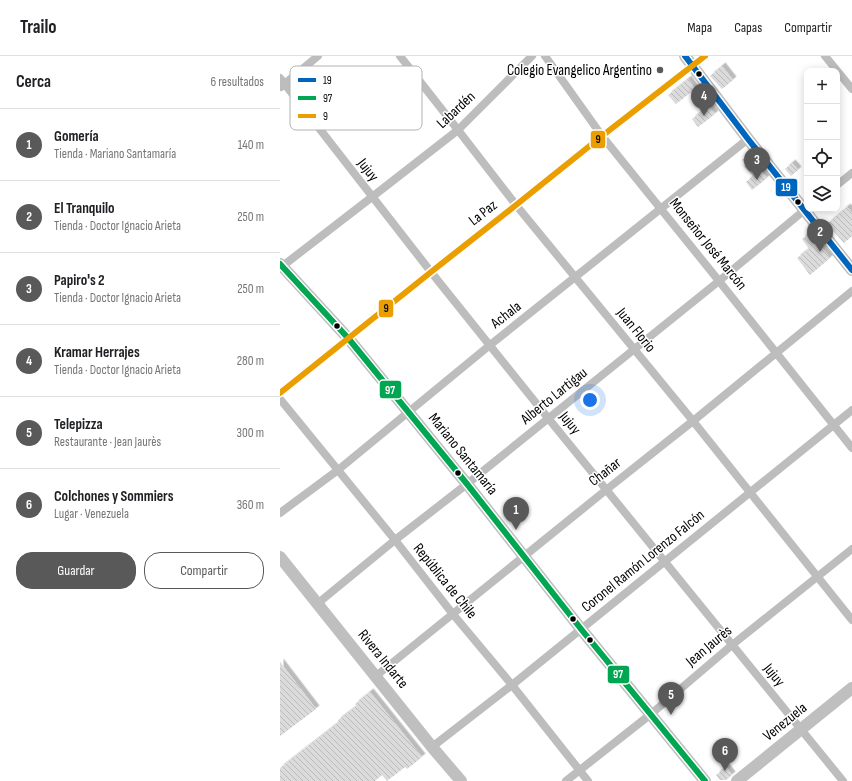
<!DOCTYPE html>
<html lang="es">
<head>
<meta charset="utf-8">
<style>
	body { margin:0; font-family:"Sofia Sans Condensed",sans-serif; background:#f2f2f2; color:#202124 }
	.controls { position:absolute; right:12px; top:12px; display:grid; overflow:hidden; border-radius:8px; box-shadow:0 2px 10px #0003 }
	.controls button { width:36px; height:36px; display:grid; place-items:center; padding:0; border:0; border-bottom:1px solid #e0e0e0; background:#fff; color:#202124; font:20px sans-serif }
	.you { position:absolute; left:310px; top:344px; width:14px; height:14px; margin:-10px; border:3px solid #fff; border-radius:50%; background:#1a73e8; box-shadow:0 0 0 6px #1a73e833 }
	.badge { display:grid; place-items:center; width:26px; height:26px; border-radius:50%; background:#595959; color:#fff; font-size:13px; font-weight:700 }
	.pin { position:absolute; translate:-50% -33px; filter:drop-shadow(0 1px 2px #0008) }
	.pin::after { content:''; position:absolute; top:21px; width:14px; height:12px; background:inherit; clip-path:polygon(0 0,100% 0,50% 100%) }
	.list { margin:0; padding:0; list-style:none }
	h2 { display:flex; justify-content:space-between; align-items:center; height:52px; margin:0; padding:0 16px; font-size:17px }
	h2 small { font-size:13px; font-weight:400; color:#757577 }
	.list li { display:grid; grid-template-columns:26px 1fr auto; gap:12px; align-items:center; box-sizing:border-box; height:72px; padding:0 16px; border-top:1px solid #e0e0e0 }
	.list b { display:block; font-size:15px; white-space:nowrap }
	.list p { margin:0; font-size:13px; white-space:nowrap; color:#757577 }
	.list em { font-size:13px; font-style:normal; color:#757577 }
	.actions { display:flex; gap:8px; padding:12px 16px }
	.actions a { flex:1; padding:9px 0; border:1px solid #595959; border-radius:16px; text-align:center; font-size:14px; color:#595959 }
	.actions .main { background:#595959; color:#fff }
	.icon { flex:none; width:22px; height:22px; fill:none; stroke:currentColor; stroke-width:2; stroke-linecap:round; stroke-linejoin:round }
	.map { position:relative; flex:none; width:572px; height:725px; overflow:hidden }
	header { display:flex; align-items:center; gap:24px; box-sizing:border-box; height:56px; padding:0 20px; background:#fff; border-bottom:1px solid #e0e0e0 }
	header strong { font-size:19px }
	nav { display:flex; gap:22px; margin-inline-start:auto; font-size:14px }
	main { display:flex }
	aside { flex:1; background:#fff }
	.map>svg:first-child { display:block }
	.building { fill:url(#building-back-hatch); filter:url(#shadow) }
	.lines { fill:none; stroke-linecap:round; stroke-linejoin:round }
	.street { stroke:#bdbdbd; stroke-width:8 }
	.secondary { stroke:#bfbfbf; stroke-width:12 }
	.bus-1-casing { stroke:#fff; stroke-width:9 }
	.bus-2-casing { stroke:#fff; stroke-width:9 }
	.bus-3-casing { stroke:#fff; stroke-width:9 }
	.bus-1 { stroke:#0065bd; stroke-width:6 }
	.bus-2 { stroke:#00a651; stroke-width:6 }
	.bus-3 { stroke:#eb9e00; stroke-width:6 }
	.poi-dot { fill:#595959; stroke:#fff; stroke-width:1.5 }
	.bus-dot { fill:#000; stroke:#fff; stroke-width:1.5 }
	.labels { text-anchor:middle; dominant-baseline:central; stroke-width:3; stroke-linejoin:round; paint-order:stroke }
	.poi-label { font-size:15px; fill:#000; stroke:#fff; text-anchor:end }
	.street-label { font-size:15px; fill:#000; stroke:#fff }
	.key { fill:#fff; stroke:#b2b2b2; stroke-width:1 }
	.key-label { font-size:11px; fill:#000 }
	.line-badge { stroke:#fff; stroke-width:1.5 }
	.badge-label { font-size:11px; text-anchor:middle; font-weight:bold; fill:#fff }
	.pale-badge-label { font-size:11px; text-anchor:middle; font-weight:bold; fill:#111 }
</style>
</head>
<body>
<header>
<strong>Trailo</strong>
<nav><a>Mapa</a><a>Capas</a><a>Compartir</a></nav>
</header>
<main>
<aside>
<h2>Cerca<small>6 resultados</small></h2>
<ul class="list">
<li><span class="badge">1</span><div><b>Gomería</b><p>Tienda · Mariano Santamaría</p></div><em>140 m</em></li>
<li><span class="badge">2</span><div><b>El Tranquilo</b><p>Tienda · Doctor Ignacio Arieta</p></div><em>250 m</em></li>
<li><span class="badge">3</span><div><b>Papiro's 2</b><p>Tienda · Doctor Ignacio Arieta</p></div><em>250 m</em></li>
<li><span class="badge">4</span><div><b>Kramar Herrajes</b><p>Tienda · Doctor Ignacio Arieta</p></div><em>280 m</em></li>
<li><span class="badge">5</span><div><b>Telepizza</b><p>Restaurante · Jean Jaurès</p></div><em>300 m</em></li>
<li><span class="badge">6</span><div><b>Colchones y Sommiers</b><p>Lugar · Venezuela</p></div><em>360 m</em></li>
</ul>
<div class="actions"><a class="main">Guardar</a><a>Compartir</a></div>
</aside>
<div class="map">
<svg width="572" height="725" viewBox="0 0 572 725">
	<defs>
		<pattern id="building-back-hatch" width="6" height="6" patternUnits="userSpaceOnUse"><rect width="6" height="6" fill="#dbdbdb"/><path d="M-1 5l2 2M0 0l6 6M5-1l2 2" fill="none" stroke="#bababa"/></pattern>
		<filter id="shadow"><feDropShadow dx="3.5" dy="-3.5" stdDeviation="0" flood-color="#0004"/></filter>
	</defs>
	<rect width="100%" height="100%" fill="#fff"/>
	<g class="building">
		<polygon points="442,10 453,24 442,33 430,20"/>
		<polygon points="408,23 415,33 396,48 388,39"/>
		<polygon points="429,50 435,58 418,71 412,63"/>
		<polygon points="469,99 487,122 472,134 466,126 473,120 464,110 466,109 462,104"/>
		<polygon points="512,107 518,114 511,120 505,113"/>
		<polygon points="567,151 572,157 572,180 564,187 547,168"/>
		<polygon points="530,177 550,202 530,219 517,202 529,193 522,183"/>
		<polygon points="0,606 36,653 0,680"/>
		<polygon points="90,636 142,701 127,713 125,711 107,725 102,719 95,725 0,725 0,712 59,666 58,664 77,650 75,648"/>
		<polygon points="446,711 452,719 446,724 440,724 436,719"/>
	</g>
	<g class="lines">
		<g class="street">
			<polyline points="120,0 178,74 236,149 413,365 572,564"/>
			<polyline points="265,0 322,80 439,225 572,392"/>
			<polyline points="545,0 572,33"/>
			<polyline points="0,22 151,216 268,362 563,725"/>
			<polyline points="1,31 38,0"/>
			<polyline points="557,129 572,117"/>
			<polyline points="0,212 92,141 178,74 252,0"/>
			<polyline points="0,337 151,216 236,149 322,80 425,0"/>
			<polyline points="0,343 115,484 172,557 232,629 308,725"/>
			<polyline points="0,457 58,414 210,289 468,83"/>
			<polyline points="37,548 115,484 187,428 439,225 527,152"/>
			<polyline points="96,620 326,434 413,365 572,235"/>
			<polyline points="152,691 232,629 572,354"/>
			<polyline points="286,725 371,658 452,589 572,493"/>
		</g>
		<g class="secondary">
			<polyline points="405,0 468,83 572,214"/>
			<polyline points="0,208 68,282 187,428 301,573 425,725"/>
			<polyline points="0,501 152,691 181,725"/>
			<polyline points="457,725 572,632"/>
		</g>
		<g class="bus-1-casing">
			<polyline id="bus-1" points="405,0 468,83 572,214"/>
		</g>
		<g class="bus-2-casing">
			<polyline id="bus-2" points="0,208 68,282 187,428 301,573 425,725"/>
		</g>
		<g class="bus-3-casing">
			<polyline id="bus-3" points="0,337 151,216 236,149 322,80 425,0"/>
		</g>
		<use href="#bus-1" class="bus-1"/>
		<use href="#bus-2" class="bus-2"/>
		<use href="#bus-3" class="bus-3"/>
	</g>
	<circle class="poi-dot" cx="380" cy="14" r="4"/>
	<g class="bus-dot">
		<circle cx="419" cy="18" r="3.5"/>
		<circle cx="518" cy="146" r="3.5"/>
		<circle cx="57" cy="270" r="3.5"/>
		<circle cx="178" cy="417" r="3.5"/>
		<circle cx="293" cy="563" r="3.5"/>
		<circle cx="310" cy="584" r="3.5"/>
	</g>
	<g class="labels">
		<g class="poi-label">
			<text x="372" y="14">Colegio Evangelico Argentino</text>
		</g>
		<g class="street-label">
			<text transform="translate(176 54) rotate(-43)">Labardén</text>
			<text transform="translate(88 114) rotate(52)">Jujuy</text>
			<text transform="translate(203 157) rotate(-38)">La Paz</text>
			<text transform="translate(428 188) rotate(51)">Monseñor José Marcón</text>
			<text transform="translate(226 259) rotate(-38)">Achala</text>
			<text transform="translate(356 274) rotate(51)">Juan Florio</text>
			<text transform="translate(274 340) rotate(-39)">Alberto Lartigau</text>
			<text transform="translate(290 367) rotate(51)">Jujuy</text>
			<text transform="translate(183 398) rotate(51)">Mariano Santamaría</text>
			<text transform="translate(325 416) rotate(-38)">Chañar</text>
			<text transform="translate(363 505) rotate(-39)">Coronel Ramón Lorenzo Falcón</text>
			<text transform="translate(165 525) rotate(51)">República de Chile</text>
			<text transform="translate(429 590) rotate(-40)">Jean Jaurès</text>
			<text transform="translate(103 603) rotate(51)">Rivera Indarte</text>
			<text transform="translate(494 619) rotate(51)">Jujuy</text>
			<text transform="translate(505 666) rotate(-39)">Venezuela</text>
		</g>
	</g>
	<rect x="10" y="10" width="132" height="64" rx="6" class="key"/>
	<rect x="18" y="22" width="18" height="4" fill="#0065bd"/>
	<rect x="18" y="40" width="18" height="4" fill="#00a651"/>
	<rect x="18" y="58" width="18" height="4" fill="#eb9e00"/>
	<g class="key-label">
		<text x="43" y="28">19</text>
		<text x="43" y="46">97</text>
		<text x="43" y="64">9</text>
	</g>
	<g class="line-badge">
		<rect x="310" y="74" width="16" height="19" rx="4" fill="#eb9e00"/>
		<rect x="495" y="122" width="23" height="19" rx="4" fill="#0065bd"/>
		<rect x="98" y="243" width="16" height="19" rx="4" fill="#eb9e00"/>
		<rect x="99" y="324" width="23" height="19" rx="4" fill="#00a651"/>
		<rect x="327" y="609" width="23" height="19" rx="4" fill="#00a651"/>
	</g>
	<g class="badge-label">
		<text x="506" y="135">19</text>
		<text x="110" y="338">97</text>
		<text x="338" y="622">97</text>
	</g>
	<g class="pale-badge-label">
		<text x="318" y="87">9</text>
		<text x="106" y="256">9</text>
	</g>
</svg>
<div class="controls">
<button>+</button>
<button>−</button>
<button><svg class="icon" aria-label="locate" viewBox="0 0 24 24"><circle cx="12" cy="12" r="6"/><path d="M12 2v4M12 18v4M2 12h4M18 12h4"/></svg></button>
<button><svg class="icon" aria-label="layers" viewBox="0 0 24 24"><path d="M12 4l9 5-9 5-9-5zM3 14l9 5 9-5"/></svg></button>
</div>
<div class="you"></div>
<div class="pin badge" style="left:236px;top:474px">1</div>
<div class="pin badge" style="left:540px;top:196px">2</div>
<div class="pin badge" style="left:477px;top:124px">3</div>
<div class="pin badge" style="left:424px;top:60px">4</div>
<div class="pin badge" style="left:391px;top:659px">5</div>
<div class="pin badge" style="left:445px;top:715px">6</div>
</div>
</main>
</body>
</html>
